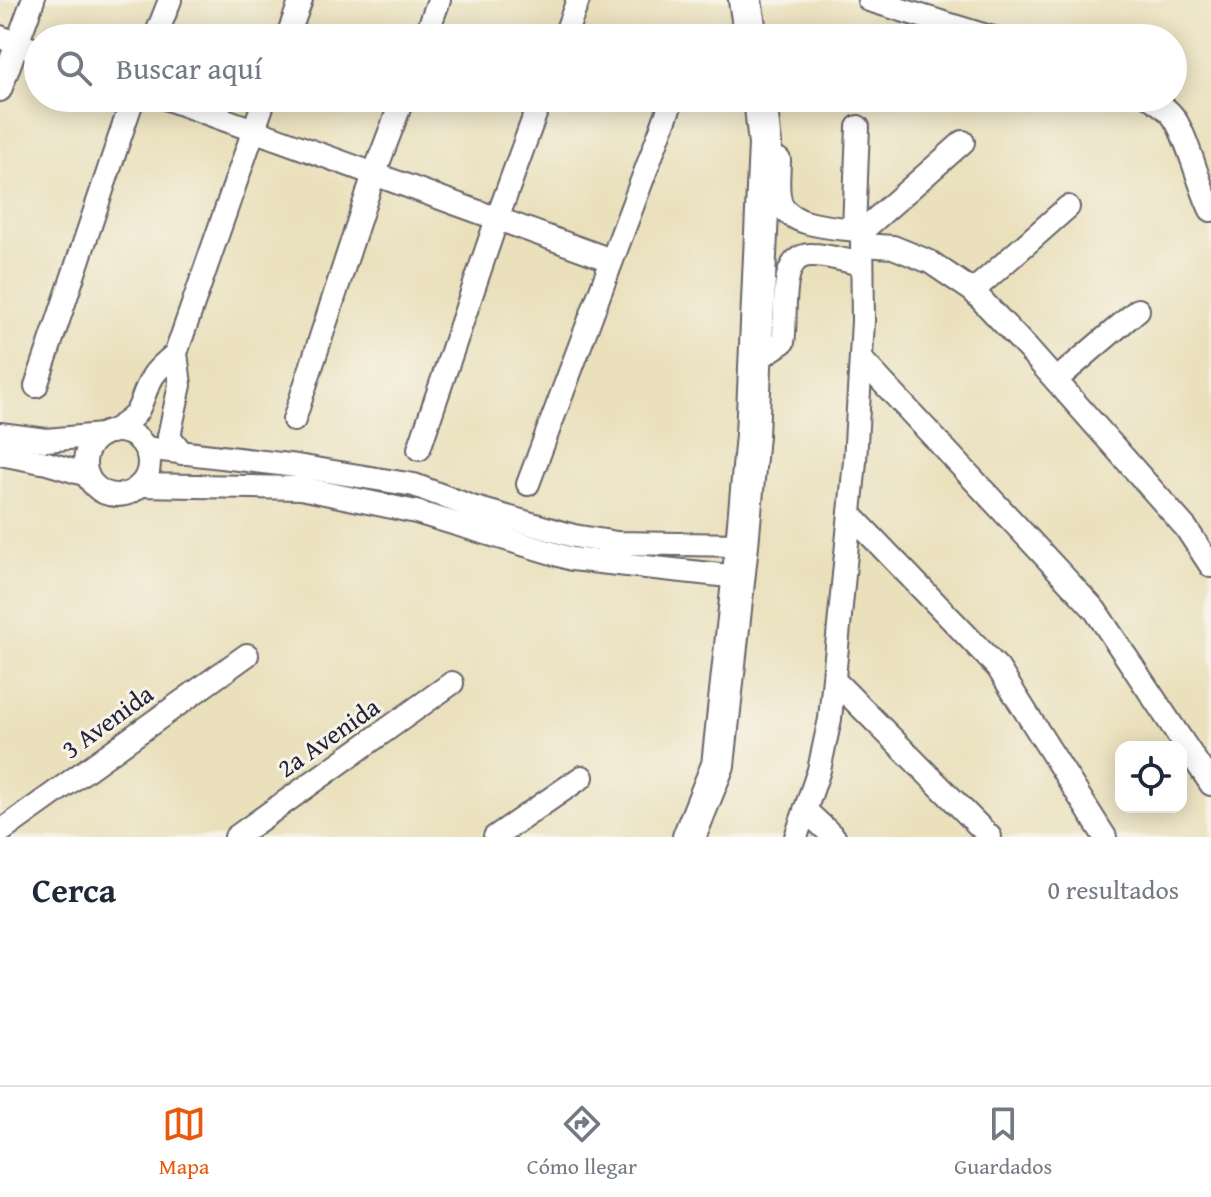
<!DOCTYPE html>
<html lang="es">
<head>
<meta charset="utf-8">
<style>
	body { margin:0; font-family:"Gentium Book Plus",serif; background:#f6f6f7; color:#1f2937 }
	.controls { position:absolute; right:24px; bottom:24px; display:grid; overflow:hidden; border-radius:16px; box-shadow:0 4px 20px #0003 }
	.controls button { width:72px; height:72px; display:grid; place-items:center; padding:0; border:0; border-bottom:2px solid #e0e1e3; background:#fff; color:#1f2937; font:40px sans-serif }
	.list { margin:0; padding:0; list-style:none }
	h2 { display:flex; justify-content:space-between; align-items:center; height:104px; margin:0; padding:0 32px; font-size:34px }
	h2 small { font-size:26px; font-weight:400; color:#747a83 }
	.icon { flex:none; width:44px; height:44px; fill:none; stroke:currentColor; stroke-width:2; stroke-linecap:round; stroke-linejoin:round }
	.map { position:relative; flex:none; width:1211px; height:837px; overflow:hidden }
	.search { position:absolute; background:#fff; box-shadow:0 4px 20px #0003; left:24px; right:24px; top:24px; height:88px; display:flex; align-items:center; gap:20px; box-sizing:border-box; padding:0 28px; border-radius:44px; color:#747a83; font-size:30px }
	.sheet { height:248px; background:#fff }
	nav { display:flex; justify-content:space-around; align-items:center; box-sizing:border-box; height:112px; border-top:2px solid #e0e1e3; background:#fff; font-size:22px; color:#747a83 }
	nav a { display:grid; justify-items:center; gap:4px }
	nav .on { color:#ea580c }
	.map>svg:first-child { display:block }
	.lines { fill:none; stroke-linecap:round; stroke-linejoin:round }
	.minor-casing { stroke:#686468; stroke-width:26 }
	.secondary-casing { stroke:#686468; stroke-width:36 }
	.minor { stroke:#fff; stroke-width:22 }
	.secondary { stroke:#fff; stroke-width:32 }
	.labels { text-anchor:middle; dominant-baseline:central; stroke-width:6; stroke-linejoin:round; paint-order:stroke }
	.street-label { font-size:26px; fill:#22223b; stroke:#f7f3e8 }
</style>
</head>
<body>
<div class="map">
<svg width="1211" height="837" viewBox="0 0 1211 837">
	<rect width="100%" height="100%" fill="#f7f3e8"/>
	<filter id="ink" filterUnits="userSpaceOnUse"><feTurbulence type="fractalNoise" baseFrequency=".0125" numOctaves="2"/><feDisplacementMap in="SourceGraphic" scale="16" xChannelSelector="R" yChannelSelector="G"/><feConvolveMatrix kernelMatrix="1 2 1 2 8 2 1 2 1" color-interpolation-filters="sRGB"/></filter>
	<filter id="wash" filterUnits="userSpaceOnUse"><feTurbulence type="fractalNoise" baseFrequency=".006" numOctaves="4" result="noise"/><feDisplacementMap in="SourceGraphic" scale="32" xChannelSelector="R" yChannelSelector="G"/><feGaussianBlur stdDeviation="1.8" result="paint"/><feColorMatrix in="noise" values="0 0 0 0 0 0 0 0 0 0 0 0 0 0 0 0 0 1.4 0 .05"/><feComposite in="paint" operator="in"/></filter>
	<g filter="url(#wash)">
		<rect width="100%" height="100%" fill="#eae0bc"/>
	</g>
	<g filter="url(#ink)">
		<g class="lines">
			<g class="minor-casing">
				<g id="minor">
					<polyline points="869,0 993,38"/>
					<polyline points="0,37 38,51"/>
					<polyline points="155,38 170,0"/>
					<polyline points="287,38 301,0"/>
					<polyline points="425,38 439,0"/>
					<polyline points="564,38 578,0"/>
					<polyline points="0,90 33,0"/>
					<polyline points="165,98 611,260"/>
					<path d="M1151,98C1158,103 1166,108 1171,114C1186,130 1199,187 1211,210"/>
					<path d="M779,160C779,173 776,191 781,204C792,228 839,227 862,231"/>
					<polyline points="854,229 858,127"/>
					<polyline points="862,245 893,247 930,262 973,291 1028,349 1186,528 1211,566"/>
					<polyline points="973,291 1068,207"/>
					<polyline points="861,359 1095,610 1211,784"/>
					<path d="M755,361L783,342C788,318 776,253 812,255C828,255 846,261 862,264"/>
					<polyline points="1056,380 1138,310"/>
					<polyline points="36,386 133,98"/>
					<polyline points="294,420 374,174 403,98"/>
					<circle cx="117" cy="463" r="32"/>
					<path d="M111,432C149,410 134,408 153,376C158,368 169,360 176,353"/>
					<polyline points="0,434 46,440 102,435"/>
					<polyline points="145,448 297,466 414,485 472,507 574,536 617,543 742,545"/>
					<polyline points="419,449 497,219 541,98"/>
					<polyline points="182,453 169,436 180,385 176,353 265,98"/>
					<polyline points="0,454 47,463 87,475"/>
					<polyline points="528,484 673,98"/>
					<polyline points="140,485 301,488 416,512 572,559 738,577"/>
					<polyline points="850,514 998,668 1105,837"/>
					<polyline points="834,680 990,837"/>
					<polyline points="805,810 834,837"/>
					<polyline points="0,832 247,655"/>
					<polyline points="236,837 452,683"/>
					<polyline points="495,837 582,777"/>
					<polyline points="796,837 819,770 830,719 855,461 863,321 862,231 963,142"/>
				</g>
			</g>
			<g class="secondary-casing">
				<g id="secondary">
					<polyline points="745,0 751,38"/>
					<polyline points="689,837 718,765 742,545 752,435 765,144 760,98"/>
				</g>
			</g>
			<use href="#minor" class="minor"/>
			<use href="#secondary" class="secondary"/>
		</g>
	</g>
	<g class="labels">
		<g class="street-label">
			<text transform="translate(107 721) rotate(-36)">3 Avenida</text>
			<text transform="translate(328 737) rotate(-35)">2a Avenida</text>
		</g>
	</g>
</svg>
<div class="controls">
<button><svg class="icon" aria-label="locate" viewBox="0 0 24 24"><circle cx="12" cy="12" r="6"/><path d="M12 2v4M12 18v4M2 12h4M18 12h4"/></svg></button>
</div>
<div class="search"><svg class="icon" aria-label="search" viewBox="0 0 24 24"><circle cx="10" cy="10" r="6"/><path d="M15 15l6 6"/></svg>Buscar aquí</div>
</div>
<section class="sheet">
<h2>Cerca<small>0 resultados</small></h2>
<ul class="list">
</ul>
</section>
<nav>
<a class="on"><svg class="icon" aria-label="map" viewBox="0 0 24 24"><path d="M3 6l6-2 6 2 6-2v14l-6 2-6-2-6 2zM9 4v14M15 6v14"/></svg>Mapa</a>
<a><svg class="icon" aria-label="directions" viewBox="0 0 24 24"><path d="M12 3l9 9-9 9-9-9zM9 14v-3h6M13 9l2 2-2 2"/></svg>Cómo llegar</a>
<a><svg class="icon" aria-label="saved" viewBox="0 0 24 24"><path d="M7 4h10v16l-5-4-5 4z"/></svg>Guardados</a>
</nav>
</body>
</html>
